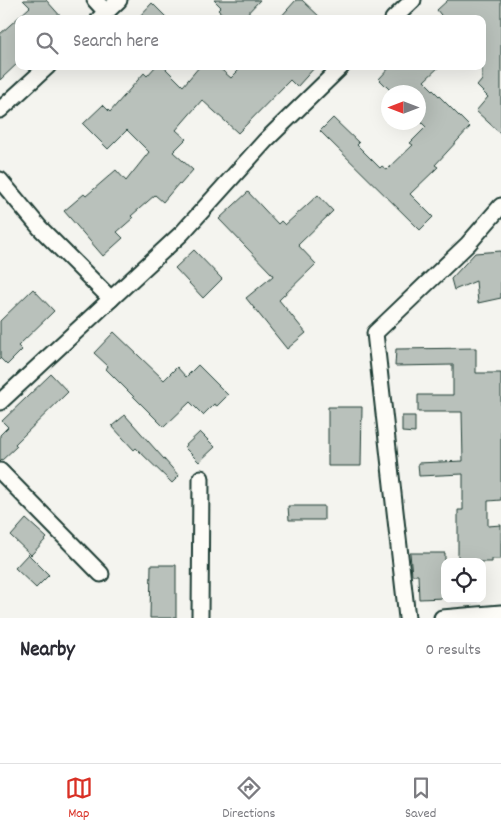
<!DOCTYPE html>
<html lang="en">
<head>
<meta charset="utf-8">
<style>
	body { margin:0; font-family:Dekko,sans-serif; background:#f2f2f3; color:#2b2b33 }
	.controls { position:absolute; right:15px; bottom:15px; display:grid; overflow:hidden; border-radius:10px; box-shadow:0 5px 20px #0002 }
	.controls button { width:45px; height:45px; display:grid; place-items:center; padding:0; border:0; border-bottom:1px solid #e1e1e2; background:#fff; color:#2b2b33; font:25px sans-serif }
	.compass { position:absolute; left:381px; top:85px; width:45px; height:45px; border-radius:50%; background:#fff; box-shadow:0 5px 20px #0002; rotate:270deg }
	.list { margin:0; padding:0; list-style:none }
	h2 { display:flex; justify-content:space-between; align-items:center; height:65px; margin:0; padding:0 20px; font-size:21px }
	h2 small { font-size:16px; font-weight:400; color:#7c7c81 }
	.icon { flex:none; width:28px; height:28px; fill:none; stroke:currentColor; stroke-width:2; stroke-linecap:round; stroke-linejoin:round }
	.map { position:relative; flex:none; width:501px; height:618px; overflow:hidden }
	.search { position:absolute; background:#fff; box-shadow:0 5px 20px #0002; left:15px; right:15px; top:15px; height:55px; display:flex; align-items:center; gap:12px; box-sizing:border-box; padding:0 18px; border-radius:10px; color:#7c7c81; font-size:19px }
	.sheet { height:145px; background:#fff }
	nav { display:flex; justify-content:space-around; align-items:center; box-sizing:border-box; height:70px; border-top:1px solid #e1e1e2; background:#fff; font-size:14px; color:#7c7c81 }
	nav a { display:grid; justify-items:center; gap:2px }
	nav .on { color:#d93025 }
	.map>svg:first-child { display:block }
	.building { fill:#b9c1bb; stroke:#1f3d34 }
	.lines { fill:none; stroke-linecap:round; stroke-linejoin:round }
	.minor-casing { stroke:#1f3d34; stroke-width:19 }
	.minor { stroke:#fdfcf7; stroke-width:15 }
</style>
</head>
<body>
<div class="map">
<svg width="501" height="618" viewBox="0 0 501 618">
	<rect width="100%" height="100%" fill="#f4f4ef"/>
	<filter id="ink" filterUnits="userSpaceOnUse"><feTurbulence type="fractalNoise" baseFrequency=".02" numOctaves="2"/><feDisplacementMap in="SourceGraphic" scale="10" xChannelSelector="R" yChannelSelector="G"/><feConvolveMatrix kernelMatrix="1 2 1 2 8 2 1 2 1" color-interpolation-filters="sRGB"/></filter>
	<g filter="url(#ink)">
		<g class="building">
			<polygon points="23,0 46,0 63,19 19,19 19,62 0,80 0,34 30,7"/>
			<polygon points="214,0 260,0 242,19 228,19 218,10 221,7"/>
			<polygon points="296,0 302,0 322,19 279,19"/>
			<polygon points="448,0 501,0 501,134 476,111 488,97 477,86 482,80 482,19 444,19 437,10"/>
			<polygon points="152,3 168,19 137,19"/>
			<polygon points="156,66 163,66 183,86 200,66 217,66 231,78 243,66 316,66 297,87 290,80 238,133 202,100 176,130 186,139 173,152 193,170 180,185 179,183 163,202 155,195 131,216 133,218 117,232 123,238 103,256 64,211 84,194 86,196 116,170 126,181 149,152 127,130 108,149 83,124 103,105 110,112 144,73 147,76"/>
			<polygon points="391,66 440,66 424,81 470,127 435,165 438,167 410,194 433,217 420,230 320,131 333,118 359,143 357,145 380,168 382,166 387,170 413,145 410,143 426,127 418,119 418,92 392,92 379,79"/>
			<polygon points="248,192 278,224 281,221 285,225 318,195 333,211 298,245 316,264 279,300 306,333 287,349 246,298 273,276 272,274 219,219"/>
			<polygon points="194,250 222,279 203,298 175,268"/>
			<polygon points="501,251 501,298 478,303 476,281 454,290 451,279 475,253"/>
			<polygon points="33,289 54,311 18,346 22,350 7,365 0,358 0,321"/>
			<polygon points="114,332 164,380 177,367 186,377 198,365 228,395 217,406 214,404 203,415 190,402 164,427 106,369 108,366 94,353"/>
			<polygon points="476,348 476,373 501,373 501,500 488,501 488,526 501,525 501,559 492,559 492,562 458,562 458,510 463,510 463,474 419,476 418,463 463,461 462,412 418,412 418,395 453,395 453,365 395,366 396,349"/>
			<polygon points="51,374 68,392 15,444 17,446 0,462 0,435 8,427 2,421"/>
			<polygon points="328,407 362,407 361,466 328,466"/>
			<polygon points="125,415 179,476 172,483 136,448 134,450 112,426"/>
			<polygon points="402,416 415,416 415,433 402,432"/>
			<polygon points="200,432 215,447 199,462 184,447"/>
			<polygon points="288,506 324,506 324,520 289,520"/>
			<polygon points="26,519 47,538 31,555 11,536"/>
			<polygon points="410,553 445,553 445,598 419,599 418,575 412,575"/>
			<polygon points="28,554 49,575 36,588 15,568"/>
			<polygon points="151,565 176,565 176,618 150,618"/>
		</g>
		<g class="lines">
			<g class="minor-casing">
				<g id="minor">
					<polyline points="95,0 106,12"/>
					<polyline points="99,19 119,0"/>
					<polyline points="393,19 413,0"/>
					<polyline points="0,110 48,66"/>
					<polyline points="0,180 40,228 111,299"/>
					<polyline points="0,402 182,233 265,141 342,66"/>
					<polyline points="0,471 101,574"/>
					<polyline points="200,618 201,478"/>
					<polyline points="407,618 375,333 468,244 501,206"/>
					<polyline points="442,618 501,613"/>
				</g>
			</g>
			<use href="#minor" class="minor"/>
		</g>
	</g>
</svg>
<div class="controls">
<button><svg class="icon" aria-label="locate" viewBox="0 0 24 24"><circle cx="12" cy="12" r="6"/><path d="M12 2v4M12 18v4M2 12h4M18 12h4"/></svg></button>
</div>
<svg class="compass" viewBox="-18 -18 36 36"><path d="M0-13l5 13h-10z" fill="#e53935"/><path d="M0 13l5-13h-10z" fill="#7c7c81"/></svg>
<div class="search"><svg class="icon" aria-label="search" viewBox="0 0 24 24"><circle cx="10" cy="10" r="6"/><path d="M15 15l6 6"/></svg>Search here</div>
</div>
<section class="sheet">
<h2>Nearby<small>0 results</small></h2>
<ul class="list">
</ul>
</section>
<nav>
<a class="on"><svg class="icon" aria-label="map" viewBox="0 0 24 24"><path d="M3 6l6-2 6 2 6-2v14l-6 2-6-2-6 2zM9 4v14M15 6v14"/></svg>Map</a>
<a><svg class="icon" aria-label="directions" viewBox="0 0 24 24"><path d="M12 3l9 9-9 9-9-9zM9 14v-3h6M13 9l2 2-2 2"/></svg>Directions</a>
<a><svg class="icon" aria-label="saved" viewBox="0 0 24 24"><path d="M7 4h10v16l-5-4-5 4z"/></svg>Saved</a>
</nav>
</body>
</html>
